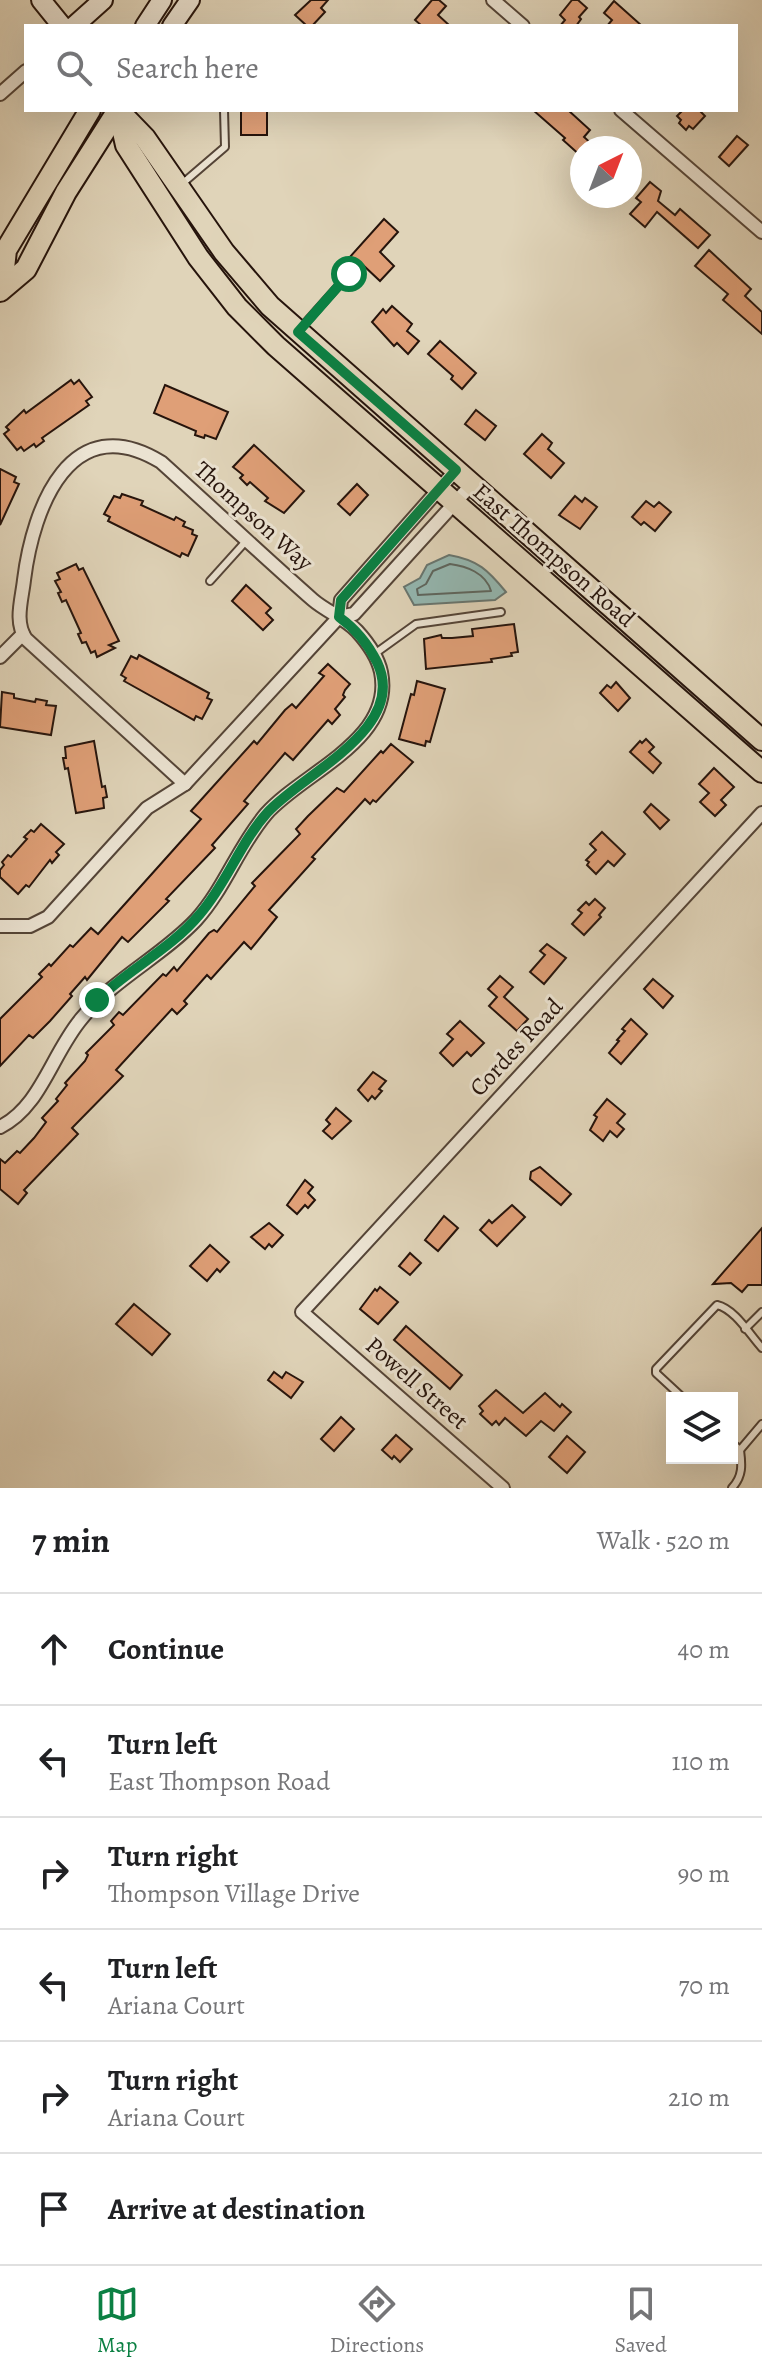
<!DOCTYPE html>
<html lang="en">
<head>
<meta charset="utf-8">
<style>
	body { margin:0; font-family:Alegreya,serif; background:#f6f6f6; color:#202124 }
	.controls { position:absolute; right:24px; bottom:24px; display:grid; overflow:hidden; border-radius:0px; box-shadow:0 8px 32px #0002 }
	.controls button { width:72px; height:72px; display:grid; place-items:center; padding:0; border:0; border-bottom:2px solid #e0e0e0; background:#fff; color:#202124; font:40px sans-serif }
	.compass { position:absolute; left:570px; top:136px; width:72px; height:72px; border-radius:50%; background:#fff; box-shadow:0 8px 32px #0002; rotate:42deg }
	.stop { position:absolute; width:24px; height:24px; margin:-18px; border:6px solid #0b8043; border-radius:50%; background:#fff }
	.stop.end { background:#0b8043; border-color:#fff; box-shadow:0 2px 8px #0008 }
	.list { margin:0; padding:0; list-style:none }
	h2 { display:flex; justify-content:space-between; align-items:center; height:104px; margin:0; padding:0 32px; font-size:34px }
	h2 small { font-size:26px; font-weight:400; color:#757577 }
	.list li { display:grid; grid-template-columns:52px 1fr auto; gap:24px; align-items:center; box-sizing:border-box; height:112px; padding:0 32px; border-top:2px solid #e0e0e0 }
	.list b { display:block; font-size:30px; white-space:nowrap }
	.list p { margin:0; font-size:26px; white-space:nowrap; color:#757577 }
	.list em { font-size:26px; font-style:normal; color:#757577 }
	.icon { flex:none; width:44px; height:44px; fill:none; stroke:currentColor; stroke-width:2; stroke-linecap:round; stroke-linejoin:round }
	.map { position:relative; flex:none; width:762px; height:1488px; overflow:hidden }
	.search { position:absolute; background:#fff; box-shadow:0 8px 32px #0002; left:24px; right:24px; top:24px; height:88px; display:flex; align-items:center; gap:20px; box-sizing:border-box; padding:0 28px; border-radius:0px; color:#757577; font-size:30px }
	.sheet { height:776px; background:#fff }
	nav { display:flex; justify-content:space-around; align-items:center; box-sizing:border-box; height:112px; border-top:2px solid #e0e0e0; background:#fff; font-size:22px; color:#757577 }
	nav a { display:grid; justify-items:center; gap:4px }
	nav .on { color:#0b8043 }
	.map>svg:first-child { display:block }
	.water { fill:#94b8b2; stroke:#687670; stroke-width:2 }
	.lines { fill:none; stroke-linecap:round; stroke-linejoin:round }
	.shore { stroke:#5d665f; stroke-width:2 }
	.building { fill:#df9f77; stroke:#26140c; stroke-width:2 }
	.lane-casing { stroke:#544437; stroke-width:10 }
	.street-casing { stroke:#544437; stroke-width:16 }
	.secondary-casing { stroke:#26140c; stroke-width:22 }
	.primary-casing { stroke:#26140c; stroke-width:24 }
	.lane { stroke:#ebe3d2; stroke-width:6 }
	.street { stroke:#ebe3d2; stroke-width:12 }
	.secondary { stroke:#ebe3d2; stroke-width:18 }
	.primary { stroke:#e0d4b9; stroke-width:20 }
	.route { stroke:#0b8043; stroke-width:10 }
	.labels { text-anchor:middle; dominant-baseline:central; stroke-width:6; stroke-linejoin:round; paint-order:stroke }
	.street-label { font-size:24px; fill:#26140c; stroke:#ebe3d2 }
</style>
</head>
<body>
<div class="map">
<svg width="762" height="1488" viewBox="0 0 762 1488">
	<rect width="100%" height="100%" fill="#e0d4b9"/>
	<filter id="stains"><feTurbulence type="fractalNoise" baseFrequency=".0025" numOctaves="4"/><feColorMatrix values="0 0 0 0 .2 0 0 0 0 .09 0 0 0 0 .02 0 0 0 .5 -.17"/></filter>
	<radialGradient id="worn" r=".72"><stop offset=".6" stop-color="#630" stop-opacity="0"/><stop offset="1" stop-color="#630" stop-opacity=".3"/></radialGradient>
	<path class="water" d="M449,555C478,560 488,570 506,592L495,600L414,605L404,587L420,578L427,565Z"/>
	<g class="lines">
		<path class="shore" d="M450,564C466,566 486,573 491,591L418,595L417,589L426,584L433,571Z"/>
	</g>
	<g class="building">
		<polygon points="311,0 328,0 321,8 325,12 312,26 307,26 295,15"/>
		<polygon points="432,0 439,0 446,6 438,15 450,26 422,26 415,20"/>
		<polygon points="572,0 578,0 587,8 579,17 581,19 576,26 560,26 565,20 560,15"/>
		<polygon points="614,1 642,26 607,26 612,20 604,13"/>
		<rect x="241" y="110" width="26" height="25"/>
		<polygon points="533,110 568,110 590,130 584,137 596,148 582,148 582,157 563,140 565,138"/>
		<polygon points="683,110 699,110 705,116 693,129 689,126 686,130 679,123 681,120 677,116"/>
		<polygon points="737,136 748,145 729,166 719,157"/>
		<polygon points="650,182 661,191 658,201 675,215 680,209 710,235 698,248 657,212 645,227 630,214 641,202 636,198"/>
		<polygon points="384,219 398,232 380,252 394,266 380,281 364,266 361,269 349,258"/>
		<polygon points="709,250 751,289 745,296 762,312 762,334 723,300 728,294 695,266"/>
		<polygon points="392,306 412,324 407,331 419,341 408,354 397,343 394,346 372,322 383,309 386,313"/>
		<polygon points="440,341 476,373 462,389 451,379 453,376 428,354"/>
		<polygon points="71,380 74,384 79,380 92,397 86,401 89,405 42,438 44,441 36,447 34,444 24,451 21,447 17,450 4,434 9,430 6,427 24,410 26,413"/>
		<polygon points="165,385 228,412 216,439 205,435 204,438 195,435 196,431 154,413"/>
		<polygon points="476,410 496,426 485,440 465,424"/>
		<polygon points="542,434 552,443 548,449 564,463 551,478 524,454"/>
		<polygon points="254,445 304,491 284,513 265,501 268,498 250,482 247,485 240,478 243,475 233,467"/>
		<polygon points="0,469 16,477 14,482 19,484 0,525"/>
		<polygon points="357,484 368,495 350,515 338,504"/>
		<polygon points="122,494 143,501 141,505 174,520 176,517 185,522 183,526 193,530 192,534 197,536 188,556 182,553 180,557 108,521 110,517 104,514 114,496 120,498"/>
		<polygon points="575,496 582,502 585,498 597,507 580,529 559,515"/>
		<polygon points="646,501 654,507 659,502 671,512 655,531 644,522 641,525 632,517"/>
		<polygon points="76,564 79,570 83,568 119,641 109,645 115,648 97,657 95,651 91,653 86,642 82,643 78,634 81,633 66,600 62,602 58,593 61,592 55,581 60,579 57,573"/>
		<polygon points="246,585 271,608 266,613 273,620 263,630 232,601"/>
		<polygon points="514,624 518,652 511,653 512,656 491,659 492,662 426,669 424,639 441,635 442,638 452,638 473,636 472,629"/>
		<polygon points="139,655 209,693 207,698 212,700 202,719 196,716 194,720 124,681 126,678 121,675 131,656 137,659"/>
		<polygon points="328,664 350,684 345,690 343,695 345,697 335,709 340,715 332,724 328,720 293,760 285,753 244,801 248,804 212,845 215,848 166,899 169,901 128,942 122,937 87,980 85,977 70,994 72,996 50,1021 33,1038 29,1035 0,1066 0,1019 42,977 39,974 49,964 51,966 70,945 73,947 91,928 98,934 201,819 191,811 254,741 257,744 285,710 292,704 296,708 324,676 319,673"/>
		<polygon points="417,681 445,689 430,742 426,741 425,746 399,739 411,694 414,695"/>
		<polygon points="616,682 630,698 618,711 600,693 607,685 611,688"/>
		<polygon points="2,692 14,694 14,698 35,702 36,699 47,701 46,705 56,706 51,735 0,727"/>
		<polygon points="646,739 654,747 649,752 661,763 653,773 630,752 640,741 642,743"/>
		<polygon points="94,741 102,787 105,786 107,797 103,798 104,808 76,813 68,768 65,769 63,758 66,758 65,747"/>
		<polygon points="391,744 413,762 376,802 373,800 370,804 365,799 312,857 315,859 269,910 277,917 251,949 244,942 211,979 207,975 184,1001 187,1004 177,1014 172,1009 116,1070 123,1076 72,1128 78,1134 24,1190 27,1193 18,1204 0,1189 0,1159 5,1163 17,1151 20,1153 34,1138 46,1122 42,1118 58,1101 56,1099 67,1085 65,1083 85,1061 88,1055 86,1053 114,1025 111,1021 119,1012 123,1015 163,974 166,976 174,967 177,971 209,933 214,930 217,932 255,886 252,883 300,834 296,829 308,816 337,788 344,792 381,751 383,753"/>
		<polygon points="714,768 734,787 721,800 726,805 715,816 700,802 709,793 699,784"/>
		<polygon points="651,804 669,820 660,829 644,812"/>
		<polygon points="41,824 64,844 56,852 59,855 52,863 50,860 29,887 26,885 18,894 0,877 0,870 4,865 2,862 8,855 11,857 27,839 24,837 31,830 34,832"/>
		<polygon points="602,832 625,854 614,866 608,861 596,874 587,865 589,862 586,860 596,850 590,844"/>
		<polygon points="595,899 605,908 599,915 601,917 584,935 572,924 582,913 578,910 586,902 589,905"/>
		<polygon points="547,944 566,958 544,984 530,972 545,955 540,951"/>
		<polygon points="500,976 513,987 504,997 528,1019 517,1031 489,1006 497,997 488,989"/>
		<polygon points="653,979 673,996 663,1008 644,989"/>
		<polygon points="631,1019 647,1034 621,1064 609,1053 619,1041 617,1040 625,1031 622,1029"/>
		<polygon points="460,1021 484,1043 471,1056 467,1052 453,1066 440,1053 453,1039 447,1034"/>
		<polygon points="373,1072 386,1081 379,1089 382,1091 375,1099 372,1096 368,1101 358,1090"/>
		<polygon points="607,1099 625,1114 617,1123 624,1129 617,1137 610,1131 603,1141 590,1130 597,1117 594,1115"/>
		<polygon points="336,1108 351,1121 332,1139 323,1131 330,1124 326,1120"/>
		<polygon points="540,1167 571,1194 561,1205 530,1179 531,1172"/>
		<polygon points="305,1180 313,1187 308,1193 315,1200 308,1208 305,1205 297,1214 287,1205"/>
		<polygon points="512,1205 525,1217 497,1246 480,1230 489,1220 492,1223"/>
		<polygon points="444,1216 458,1228 438,1251 425,1240"/>
		<polygon points="269,1223 283,1235 272,1247 269,1244 265,1249 251,1237"/>
		<polygon points="762,1228 762,1285 748,1285 742,1292 731,1283 713,1284"/>
		<polygon points="210,1245 229,1262 220,1272 217,1269 207,1281 190,1266"/>
		<polygon points="410,1253 421,1263 410,1275 399,1266"/>
		<polygon points="380,1287 398,1302 378,1324 360,1309 375,1289 377,1291"/>
		<polygon points="134,1304 170,1334 152,1355 116,1324"/>
		<polygon points="406,1326 462,1375 450,1389 394,1340"/>
		<polygon points="274,1372 282,1378 286,1372 303,1382 291,1398 268,1380"/>
		<polygon points="496,1390 523,1413 545,1393 560,1407 562,1404 571,1412 554,1431 541,1421 526,1436 505,1418 499,1425 496,1421 492,1425 480,1414 483,1411 479,1406"/>
		<polygon points="341,1417 354,1429 334,1451 321,1439"/>
		<polygon points="396,1435 412,1449 400,1462 394,1456 392,1459 382,1450"/>
		<polygon points="567,1436 585,1452 567,1473 549,1457"/>
	</g>
	<g class="lines">
		<g class="lane-casing">
			<g id="lane">
				<polyline points="183,183 225,147 224,110"/>
				<polyline points="300,329 349,274"/>
				<polyline points="210,581 247,540"/>
				<polyline points="373,655 416,624 501,612"/>
				<polyline points="745,1329 762,1312"/>
				<path d="M683,1398L656,1373V1369L717,1305C735,1309 750,1335 762,1348"/>
				<polyline points="732,1443 740,1450 762,1424"/>
				<path d="M732,1488C743,1476 742,1465 740,1450"/>
			</g>
		</g>
		<g class="street-casing">
			<g id="street">
				<polyline points="493,0 523,26"/>
				<polyline points="0,94 26,71"/>
				<polyline points="621,110 762,232"/>
				<polyline points="339,617 354,614 472,484"/>
				<polyline points="0,657 23,634"/>
				<polyline points="0,926 30,926 48,917 147,808 185,784 339,617 341,600 456,470"/>
				<path d="M0,1127C41,1107 52,1053 82,1018C116,977 161,957 196,920C225,888 238,847 266,814C303,772 395,740 381,672C378,658 367,642 357,631C345,618 327,612 313,600C262,555 212,508 161,462C71,407 33,507 24,580C22,599 14,622 26,639L185,784"/>
				<polyline points="503,1488 302,1312 762,813"/>
			</g>
		</g>
		<g class="secondary-casing">
			<g id="secondary">
				<polyline points="41,0 62,26"/>
				<polyline points="74,26 103,0"/>
				<polyline points="145,26 162,0"/>
				<polyline points="172,26 190,0"/>
			</g>
		</g>
		<g class="primary-casing">
			<g id="primary">
				<polyline points="118,110 126,145 198,257 237,307 276,346 762,772"/>
				<polyline points="118,110 145,138 224,252 270,306 762,740"/>
				<polyline points="2,287 6,250 90,110"/>
				<polyline points="0,291 26,269 66,192 118,110"/>
			</g>
		</g>
		<use href="#lane" class="lane"/>
		<use href="#street" class="street"/>
		<use href="#secondary" class="secondary"/>
		<use href="#primary" class="primary"/>
	</g>
	<g class="lines">
		<path class="route" d="M97,1000C129,969 171,949 200,914C227,883 240,843 267,813C303,773 409,729 377,662C368,644 356,629 339,617L341,600L456,470L298,332L349,274"/>
	</g>
	<g class="labels">
		<g class="street-label">
			<text transform="translate(254 516) rotate(42)">Thompson Way</text>
			<text transform="translate(554 555) rotate(41)">East Thompson Road</text>
			<text transform="translate(516 1047) rotate(-47)">Cordes Road</text>
			<text transform="translate(417 1383) rotate(41)">Powell Street</text>
		</g>
	</g>
	<rect width="100%" height="100%" filter="url(#stains)"/>
	<rect width="100%" height="100%" fill="url(#worn)"/>
</svg>
<div class="controls">
<button><svg class="icon" aria-label="layers" viewBox="0 0 24 24"><path d="M12 4l9 5-9 5-9-5zM3 14l9 5 9-5"/></svg></button>
</div>
<svg class="compass" viewBox="-18 -18 36 36"><path d="M0-13l5 13h-10z" fill="#e53935"/><path d="M0 13l5-13h-10z" fill="#757577"/></svg>
<div class="stop" style="left:349px;top:274px"></div>
<div class="stop end" style="left:97px;top:1000px"></div>
<div class="search"><svg class="icon" aria-label="search" viewBox="0 0 24 24"><circle cx="10" cy="10" r="6"/><path d="M15 15l6 6"/></svg>Search here</div>
</div>
<section class="sheet">
<h2>7 min<small>Walk · 520 m</small></h2>
<ul class="list">
<li><svg class="icon" aria-label="ahead" viewBox="0 0 24 24"><path d="M12 20V5M6 11l6-6 6 6"/></svg><div><b>Continue</b></div><em>40 m</em></li>
<li><svg class="icon" aria-label="left" viewBox="0 0 24 24"><path d="M17 20v-9H6M10 6l-5 5 5 5"/></svg><div><b>Turn left</b><p>East Thompson Road</p></div><em>110 m</em></li>
<li><svg class="icon" aria-label="right" viewBox="0 0 24 24"><path d="M7 20v-9h11M14 6l5 5-5 5"/></svg><div><b>Turn right</b><p>Thompson Village Drive</p></div><em>90 m</em></li>
<li><svg class="icon" aria-label="left" viewBox="0 0 24 24"><path d="M17 20v-9H6M10 6l-5 5 5 5"/></svg><div><b>Turn left</b><p>Ariana Court</p></div><em>70 m</em></li>
<li><svg class="icon" aria-label="right" viewBox="0 0 24 24"><path d="M7 20v-9h11M14 6l5 5-5 5"/></svg><div><b>Turn right</b><p>Ariana Court</p></div><em>210 m</em></li>
<li><svg class="icon" aria-label="arrive" viewBox="0 0 24 24"><path d="M6 21V4h12l-3 4 3 4H6"/></svg><div><b>Arrive at destination</b></div></li>
</ul>
</section>
<nav>
<a class="on"><svg class="icon" aria-label="map" viewBox="0 0 24 24"><path d="M3 6l6-2 6 2 6-2v14l-6 2-6-2-6 2zM9 4v14M15 6v14"/></svg>Map</a>
<a><svg class="icon" aria-label="directions" viewBox="0 0 24 24"><path d="M12 3l9 9-9 9-9-9zM9 14v-3h6M13 9l2 2-2 2"/></svg>Directions</a>
<a><svg class="icon" aria-label="saved" viewBox="0 0 24 24"><path d="M7 4h10v16l-5-4-5 4z"/></svg>Saved</a>
</nav>
</body>
</html>
